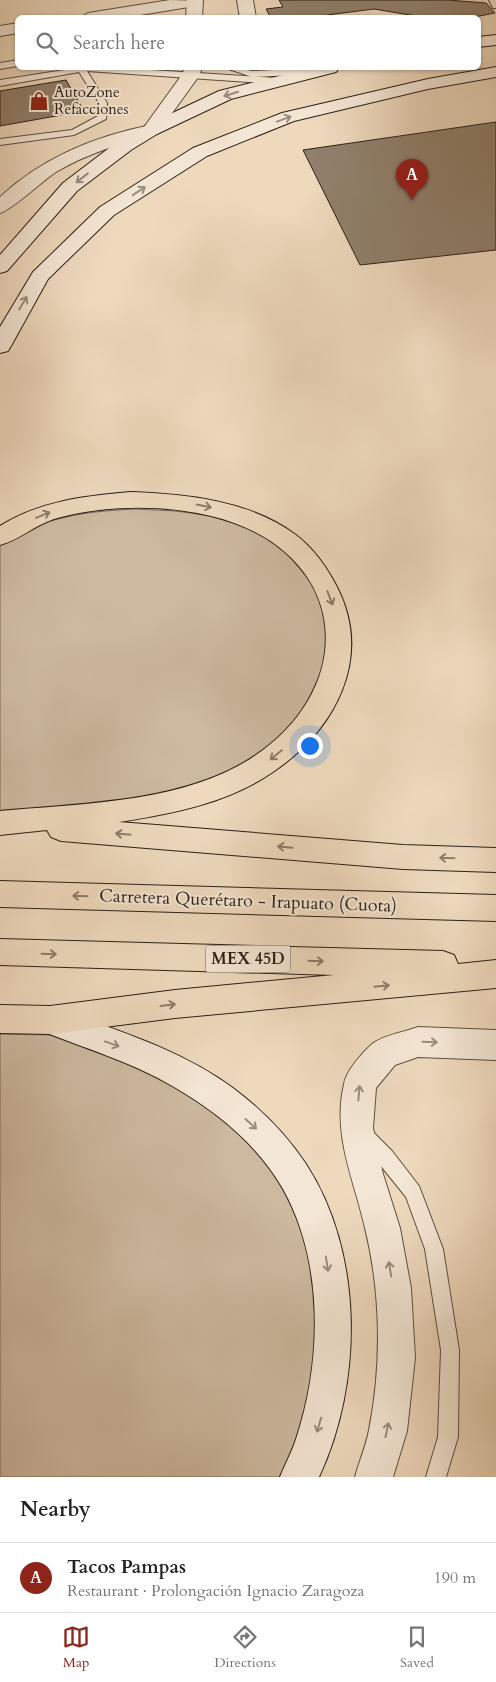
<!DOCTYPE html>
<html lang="en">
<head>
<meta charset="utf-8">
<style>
	body { margin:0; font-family:Cardo,serif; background:#f6f6f6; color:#222 }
	.you { position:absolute; left:309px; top:745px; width:18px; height:18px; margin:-12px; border:4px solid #fff; border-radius:50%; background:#1a73e8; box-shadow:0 0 0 8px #1a73e833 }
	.badge { display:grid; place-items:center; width:32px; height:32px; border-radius:50%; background:#8f2418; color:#fff; font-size:16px; font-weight:700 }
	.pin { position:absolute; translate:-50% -41px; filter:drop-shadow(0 1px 2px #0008) }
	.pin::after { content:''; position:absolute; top:26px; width:18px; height:15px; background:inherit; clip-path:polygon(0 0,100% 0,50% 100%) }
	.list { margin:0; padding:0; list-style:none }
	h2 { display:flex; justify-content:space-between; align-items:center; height:65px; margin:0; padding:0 20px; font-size:21px }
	h2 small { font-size:16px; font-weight:400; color:#767676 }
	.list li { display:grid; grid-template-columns:32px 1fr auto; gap:15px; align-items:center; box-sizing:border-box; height:70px; padding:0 20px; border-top:1px solid #e0e0e0 }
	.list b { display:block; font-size:19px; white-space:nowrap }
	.list p { margin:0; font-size:16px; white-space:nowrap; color:#767676 }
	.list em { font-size:16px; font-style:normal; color:#767676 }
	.icon { flex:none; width:28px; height:28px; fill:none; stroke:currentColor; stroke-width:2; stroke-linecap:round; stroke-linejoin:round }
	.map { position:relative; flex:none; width:496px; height:1477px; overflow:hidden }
	.search { position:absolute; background:#fff; box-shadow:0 1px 4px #0004; left:15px; right:15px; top:15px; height:55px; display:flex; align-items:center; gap:12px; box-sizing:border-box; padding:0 18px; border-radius:8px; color:#767676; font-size:19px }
	.sheet { height:135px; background:#fff }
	nav { display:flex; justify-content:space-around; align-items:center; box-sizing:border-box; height:70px; border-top:1px solid #e0e0e0; background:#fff; font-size:14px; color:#767676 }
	nav a { display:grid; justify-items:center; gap:2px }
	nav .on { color:#8f2418 }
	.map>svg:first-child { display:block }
	.green { fill:#cdb9a0; stroke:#7c6c5a }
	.building { fill:#90806c; stroke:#2b1f15 }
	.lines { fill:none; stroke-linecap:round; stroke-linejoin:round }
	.service-casing { stroke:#5c4e3f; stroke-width:2 }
	.minor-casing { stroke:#5c4e3f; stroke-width:2 }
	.tertiary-casing { stroke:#5c4e3f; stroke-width:2 }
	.secondary-casing { stroke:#2b1f15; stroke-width:2 }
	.primary-casing { stroke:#2b1f15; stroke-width:2 }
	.motorway-casing { stroke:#2b1f15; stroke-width:2 }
	.service { fill:#f4e6d4; fill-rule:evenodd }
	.minor { fill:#f4e6d4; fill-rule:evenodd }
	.tertiary { fill:#f4e6d4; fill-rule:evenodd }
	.secondary { fill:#f4e6d4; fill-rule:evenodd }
	.primary { fill:#eed9bd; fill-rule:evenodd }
	.motorway { fill:#eed9bd; fill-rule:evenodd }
	.oneway { stroke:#9a8c7e }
	.oneway2 { stroke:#8c7c69 }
	.labels { text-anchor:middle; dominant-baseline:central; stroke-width:4; stroke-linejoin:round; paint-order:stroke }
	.far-poi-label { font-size:15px; fill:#2b1f15; stroke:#f4e6d4; text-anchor:start }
	.shield { fill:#f4e6d4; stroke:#675b4e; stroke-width:1 }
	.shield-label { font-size:16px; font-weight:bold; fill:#2b1f15 }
	.street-label { font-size:18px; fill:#2b1f15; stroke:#f4e6d4 }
</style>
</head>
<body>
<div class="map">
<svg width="496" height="1477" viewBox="0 0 496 1477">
	<rect width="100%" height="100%" fill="#eed9bd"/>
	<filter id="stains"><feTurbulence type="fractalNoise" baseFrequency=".004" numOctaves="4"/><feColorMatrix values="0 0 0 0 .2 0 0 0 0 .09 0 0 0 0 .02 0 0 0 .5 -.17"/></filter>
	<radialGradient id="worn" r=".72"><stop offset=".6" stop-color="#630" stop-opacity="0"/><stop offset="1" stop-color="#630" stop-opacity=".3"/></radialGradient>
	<g class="green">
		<path d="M135,509L175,511L207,515L251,527L282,548L315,587L331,633L328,657L296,726L210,790L93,805L0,813V545C47,516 81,512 135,509Z"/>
		<polygon points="0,1034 51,1035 141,1068 203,1100 262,1154 278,1177 310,1247 319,1311 309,1401 290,1458 279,1477 0,1477"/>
	</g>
	<g class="building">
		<polygon points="279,0 448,0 486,3 495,13 469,18 428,18 374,9 327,15 329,18 271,18 266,9 283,7"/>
		<polygon points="66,80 84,111 0,126 0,91"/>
		<polygon points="496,122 496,250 360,265 303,150"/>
	</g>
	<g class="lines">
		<g class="service-casing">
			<g id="service">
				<polygon points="489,0 496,0 496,8 493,8"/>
				<polygon points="18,60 18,66 0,69 0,63"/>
				<polygon points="77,68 120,68 277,78 281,81 277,84 87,71 107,103 106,119 74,135 0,145 0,139 72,130 98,116 99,103 79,72 0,86 0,80"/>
				<polygon points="226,68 238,68 252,71 312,68 316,71 312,74 252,77"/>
				<polygon points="364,1127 370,1129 392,1151 419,1186 443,1249 459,1350 458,1437 446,1477 426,1477 438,1437 441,1350 425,1249 406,1197 356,1135 358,1129"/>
			</g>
		</g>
		<g class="minor-casing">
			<g id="minor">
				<polygon points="170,0 203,1 195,6 122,18 80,18 88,13"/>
				<polygon points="18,23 18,33 0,36 0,26"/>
				<path d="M151,125L157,126L160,130L157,134C122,143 88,153 56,172C42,181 12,210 0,213V197C42,158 95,136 151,125Z"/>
			</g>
		</g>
		<g class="tertiary-casing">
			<g id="tertiary">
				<polygon points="187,0 203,0 202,18 186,18"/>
				<polygon points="237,0 253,0 256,18 240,18"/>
				<polygon points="185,68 202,68 199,76 157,134 145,134 142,130 181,76"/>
				<path d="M418,1027L496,1030V1060L418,1057L395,1065L376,1088L373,1128L383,1174L400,1228L411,1288L415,1358L407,1431L393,1477H355C359,1462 366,1446 369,1430C382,1365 381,1293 365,1228C354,1179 332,1135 344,1084C346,1071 362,1053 372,1044C383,1035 405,1032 418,1027Z"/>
			</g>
		</g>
		<g class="secondary-casing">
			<g id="secondary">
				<polygon points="496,35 496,45 478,47 478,37"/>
				<polygon points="496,67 496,77 428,89 294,121 207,156 114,215 48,279 11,346 8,351 0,353 0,327 33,272 100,207 193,148 282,113 428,79"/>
				<polygon points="311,68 339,68 336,72 231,99 157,134 131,150 77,191 7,271 0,273 0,255 63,183 117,142 145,126 219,91"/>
				<path d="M50,1006C112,1029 179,1048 233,1088C261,1109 286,1134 306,1164C364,1253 363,1383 319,1477H280C285,1464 292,1452 296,1439C322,1361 324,1262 283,1189C258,1145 217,1112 174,1087C132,1062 84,1048 39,1030L34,1020L39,1010Z"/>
			</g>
		</g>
		<g class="primary-casing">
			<path id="primary" d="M130,492C186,494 249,500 296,535C313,548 326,566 336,585C374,657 336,729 273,772C228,803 172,814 119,822L403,845L496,848V872L403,869L61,841L51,837L47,830L0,835V811C75,804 170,803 238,766C363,697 355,551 211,516C162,504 103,505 54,519C35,525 19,540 0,545V526C40,501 84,496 130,492Z"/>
		</g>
		<g class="motorway-casing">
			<g id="motorway">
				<polygon points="0,881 496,895 496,921 0,907"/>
				<polygon points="0,939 443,951 454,955 458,964 496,960 496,988 175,1018 50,1034 0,1033 0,1005 50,1006 175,990 334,975 0,965"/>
			</g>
		</g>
		<use href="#service" class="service"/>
		<use href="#minor" class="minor"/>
		<use href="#tertiary" class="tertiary"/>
		<use href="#secondary" class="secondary"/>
		<use href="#primary" class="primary"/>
		<use href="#motorway" class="motorway"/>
	</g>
	<defs><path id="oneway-shaft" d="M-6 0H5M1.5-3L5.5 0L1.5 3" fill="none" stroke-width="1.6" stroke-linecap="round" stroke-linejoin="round" transform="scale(1.25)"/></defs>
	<g class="oneway">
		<use href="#oneway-shaft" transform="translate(231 94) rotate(162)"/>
		<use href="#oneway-shaft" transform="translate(284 119) rotate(-20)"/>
		<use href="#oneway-shaft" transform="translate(82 178) rotate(142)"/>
		<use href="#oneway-shaft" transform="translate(139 191) rotate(-33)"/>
		<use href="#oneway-shaft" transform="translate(23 303) rotate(-59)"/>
		<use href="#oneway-shaft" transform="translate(430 1042) rotate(2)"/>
		<use href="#oneway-shaft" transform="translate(112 1044) rotate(20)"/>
		<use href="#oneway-shaft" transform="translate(359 1093) rotate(-85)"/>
		<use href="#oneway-shaft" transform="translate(251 1124) rotate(42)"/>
		<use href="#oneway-shaft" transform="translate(327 1264) rotate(81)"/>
		<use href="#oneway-shaft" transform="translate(390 1269) rotate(-99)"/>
		<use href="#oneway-shaft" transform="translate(319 1425) rotate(107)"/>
		<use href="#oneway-shaft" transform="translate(387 1430) rotate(-78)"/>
	</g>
	<g class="oneway2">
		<use href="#oneway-shaft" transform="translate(204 506) rotate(11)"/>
		<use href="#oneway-shaft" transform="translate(43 515) rotate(-22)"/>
		<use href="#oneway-shaft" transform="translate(330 598) rotate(69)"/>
		<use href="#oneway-shaft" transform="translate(276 755) rotate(141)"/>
		<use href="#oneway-shaft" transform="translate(123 834) rotate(-175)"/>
		<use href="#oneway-shaft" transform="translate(285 847) rotate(-175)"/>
		<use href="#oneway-shaft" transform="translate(447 858) rotate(-178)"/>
		<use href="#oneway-shaft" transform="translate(80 896) rotate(-178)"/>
		<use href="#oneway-shaft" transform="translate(49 954) rotate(2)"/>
		<use href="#oneway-shaft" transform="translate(316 961) rotate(2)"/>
		<use href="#oneway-shaft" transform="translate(382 986) rotate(-6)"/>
		<use href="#oneway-shaft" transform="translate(168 1005) rotate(-7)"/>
	</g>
	<defs>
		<g id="shop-bare" transform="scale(1.5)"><path d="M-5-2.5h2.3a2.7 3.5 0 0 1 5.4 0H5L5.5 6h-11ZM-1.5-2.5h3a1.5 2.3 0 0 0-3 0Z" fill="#8f2418" stroke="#f4e6d4" stroke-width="2.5" paint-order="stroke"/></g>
	</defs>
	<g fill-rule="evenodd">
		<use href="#shop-bare" x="39" y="101"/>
	</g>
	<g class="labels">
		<g class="far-poi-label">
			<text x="54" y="92">AutoZone<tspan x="54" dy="17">Refacciones</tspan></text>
		</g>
		<rect class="shield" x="205.5" y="945.5" width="85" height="27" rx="4"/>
		<g class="shield-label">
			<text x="248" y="959">MEX 45D</text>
		</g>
		<g class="street-label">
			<text transform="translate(248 901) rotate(2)">Carretera Querétaro - Irapuato (Cuota)</text>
		</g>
	</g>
	<rect width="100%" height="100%" filter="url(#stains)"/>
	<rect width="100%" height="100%" fill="url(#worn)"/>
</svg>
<div class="you"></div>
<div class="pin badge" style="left:412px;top:200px">A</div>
<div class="search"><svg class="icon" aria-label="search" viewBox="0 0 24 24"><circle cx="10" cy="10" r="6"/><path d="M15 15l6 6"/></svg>Search here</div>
</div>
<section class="sheet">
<h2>Nearby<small></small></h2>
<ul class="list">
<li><span class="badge">A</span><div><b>Tacos Pampas</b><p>Restaurant · Prolongación Ignacio Zaragoza</p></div><em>190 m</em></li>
</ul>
</section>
<nav>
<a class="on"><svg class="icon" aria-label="map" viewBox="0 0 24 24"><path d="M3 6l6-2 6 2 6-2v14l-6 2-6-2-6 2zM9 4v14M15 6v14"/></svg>Map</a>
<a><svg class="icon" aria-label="directions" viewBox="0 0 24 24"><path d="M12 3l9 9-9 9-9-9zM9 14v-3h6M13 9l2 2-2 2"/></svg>Directions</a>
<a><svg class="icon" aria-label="saved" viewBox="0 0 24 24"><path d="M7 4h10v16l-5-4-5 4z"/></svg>Saved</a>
</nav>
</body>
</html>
